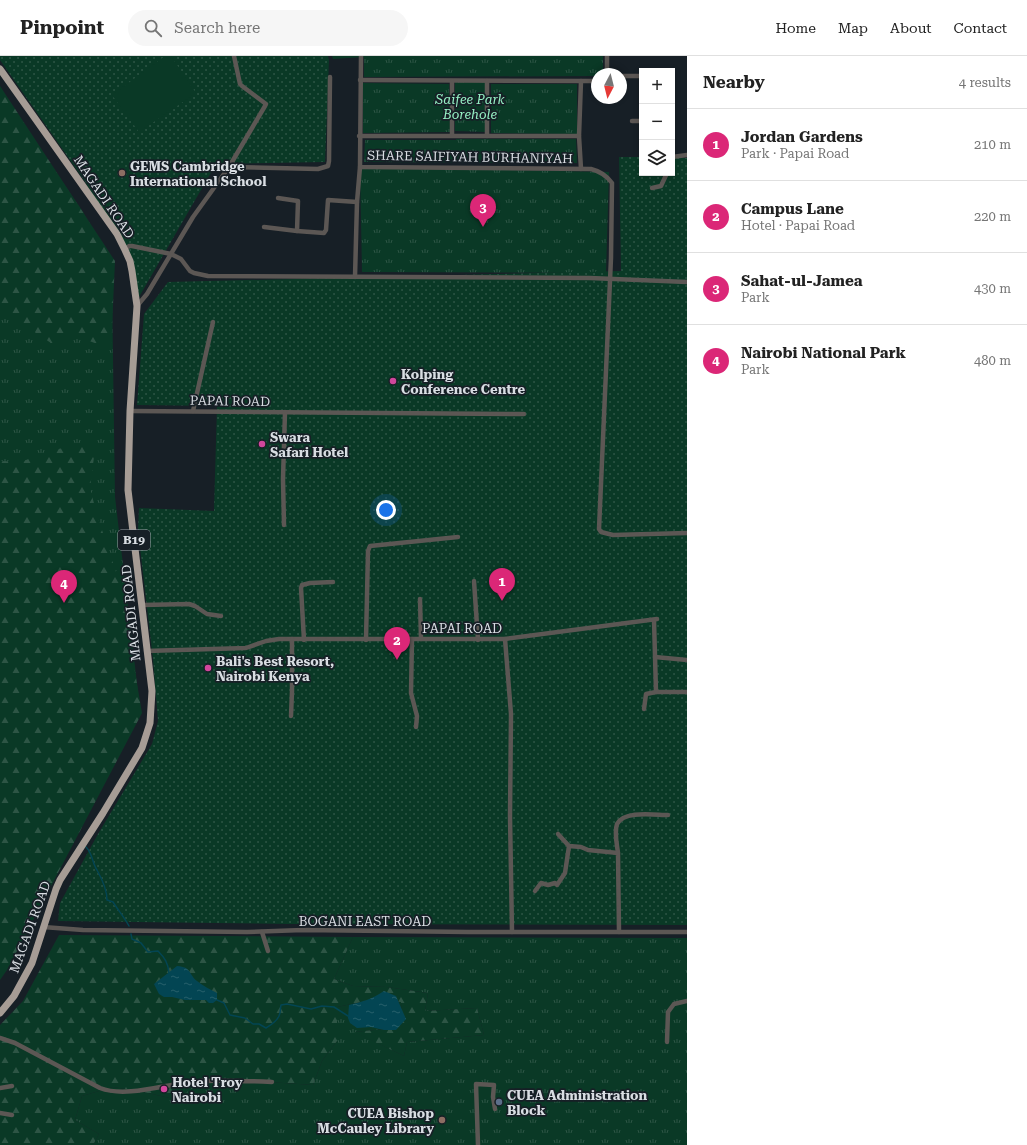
<!DOCTYPE html>
<html lang="en">
<head>
<meta charset="utf-8">
<style>
	body { margin:0; font-family:"Roboto Serif",serif; background:#f6f6f6; color:#222 }
	.controls { position:absolute; right:12px; top:12px; display:grid; overflow:hidden; border-radius:0px; box-shadow:0 2px 6px #0003 }
	.controls button { width:36px; height:36px; display:grid; place-items:center; padding:0; border:0; border-bottom:1px solid #e0e0e0; background:#fff; color:#222; font:20px sans-serif }
	.compass { position:absolute; left:591px; top:12px; width:36px; height:36px; border-radius:50%; background:#fff; box-shadow:0 2px 6px #0003; rotate:187deg }
	.you { position:absolute; left:386px; top:454px; width:14px; height:14px; margin:-10px; border:3px solid #fff; border-radius:50%; background:#1a73e8; box-shadow:0 0 0 6px #1a73e833 }
	.badge { display:grid; place-items:center; width:26px; height:26px; border-radius:50%; background:#db2777; color:#fff; font-size:13px; font-weight:700 }
	.pin { position:absolute; translate:-50% -33px; filter:drop-shadow(0 1px 2px #0008) }
	.pin::after { content:''; position:absolute; top:21px; width:14px; height:12px; background:inherit; clip-path:polygon(0 0,100% 0,50% 100%) }
	.list { margin:0; padding:0; list-style:none }
	h2 { display:flex; justify-content:space-between; align-items:center; height:52px; margin:0; padding:0 16px; font-size:17px }
	h2 small { font-size:13px; font-weight:400; color:#767676 }
	.list li { display:grid; grid-template-columns:26px 1fr auto; gap:12px; align-items:center; box-sizing:border-box; height:72px; padding:0 16px; border-top:1px solid #e0e0e0 }
	.list b { display:block; font-size:15px; white-space:nowrap }
	.list p { margin:0; font-size:13px; white-space:nowrap; color:#767676 }
	.list em { font-size:13px; font-style:normal; color:#767676 }
	.icon { flex:none; width:22px; height:22px; fill:none; stroke:currentColor; stroke-width:2; stroke-linecap:round; stroke-linejoin:round }
	.map { position:relative; flex:none; width:687px; height:1089px; overflow:hidden }
	header { display:flex; align-items:center; gap:24px; box-sizing:border-box; height:56px; padding:0 20px; background:#fff; border-bottom:1px solid #e0e0e0 }
	header strong { font-size:19px }
	nav { display:flex; gap:22px; margin-inline-start:auto; font-size:14px }
	.search { width:280px; height:36px; background:#f6f6f6; display:flex; align-items:center; gap:10px; box-sizing:border-box; padding:0 14px; border-radius:22px; color:#767676; font-size:15px }
	main { display:flex }
	aside { flex:1; background:#fff }
	.map>svg:first-child { display:block }
	.grass { fill:url(#grass-tufts) }
	.forest { fill:url(#forest-firs) }
	.garden { fill:url(#garden-dots) }
	.pitch { fill:#0a3926 }
	.water { fill:url(#water-ripples) }
	.lines { fill:none; stroke-linecap:round; stroke-linejoin:round }
	.stream { stroke:#034553; stroke-width:1.5 }
	.minor { stroke:#5c5754; stroke-width:4.5 }
	.trunk { stroke:#a69c95; stroke-width:7 }
	.education-dot { fill:#8d6e63; stroke:#171f26; stroke-width:1.5 }
	.hotel-dot { fill:#d1479c; stroke:#171f26; stroke-width:1.5 }
	.service-dot { fill:#5c6f8a; stroke:#171f26; stroke-width:1.5 }
	.labels { text-anchor:middle; dominant-baseline:central; stroke-width:3.5; stroke-linejoin:round; paint-order:stroke }
	.shield { fill:#171f26; stroke:#9ea4aa; stroke-width:1 }
	.shield-label { font-size:12px; font-weight:bold; fill:#d8dde2 }
	.park-label { font-size:13px; font-style:italic; fill:#96f2c5; stroke:#171f26 }
	.street-label { font-size:13px; fill:#d8dde2; stroke:#171f26 }
	.poi-label { font-size:13px; font-weight:bold; fill:#d8dde2; stroke:#171f26; text-anchor:start }
</style>
</head>
<body>
<header>
<strong>Pinpoint</strong>
<div class="search"><svg class="icon" aria-label="search" viewBox="0 0 24 24"><circle cx="10" cy="10" r="6"/><path d="M15 15l6 6"/></svg>Search here</div>
<nav><a>Home</a><a>Map</a><a>About</a><a>Contact</a></nav>
</header>
<main>
<div class="map">
<svg width="687" height="1089" viewBox="0 0 687 1089">
	<defs>
		<pattern id="grass-tufts" width="24" height="20" patternUnits="userSpaceOnUse"><rect width="24" height="20" fill="#0a3926"/><path d="M3 7l-1-3M5 7V3M7 7l1-3M15 17l-1-3M17 17v-4M19 17l1-3" fill="none" stroke="#2d5545"/></pattern>
		<pattern id="forest-firs" width="22" height="20" patternUnits="userSpaceOnUse"><rect width="22" height="20" fill="#0a3926"/><path d="M5 1l3.5 6h-7zM16 11l3.5 6h-7z" fill="#2d5545"/></pattern>
		<pattern id="garden-dots" width="8" height="8" patternUnits="userSpaceOnUse"><rect width="8" height="8" fill="#0a3926"/><path d="M2 2h.1M6 6h.1" fill="none" stroke="#2d5545" stroke-width="1.8" stroke-linecap="round"/></pattern>
		<pattern id="water-ripples" width="26" height="14" patternUnits="userSpaceOnUse"><rect width="26" height="14" fill="#034553"/><path d="M2 4q2-2 4 0t4 0M15 11q2-2 4 0t4 0" fill="none" stroke="#275f6b"/></pattern>
	</defs>
	<rect width="100%" height="100%" fill="#171f26"/>
	<g class="grass">
		<polygon points="332,0 603,0 603,18 597,18 597,20 364,21 364,1 333,3"/>
		<polygon points="455,26 486,26 486,76 455,75"/>
		<polygon points="363,27 449,28 450,76 363,77"/>
		<polygon points="491,28 577,28 577,78 491,77"/>
		<polygon points="0,34 83,156 109,209 112,234 115,441 140,653 0,892"/>
		<polygon points="456,83 576,83 577,107 364,106 365,84 456,84"/>
		<polygon points="360,111 609,116 606,217 362,216"/>
		<polygon points="353,881 687,882 687,1089 93,1089 99,1078 75,1064 82,1040 113,1031 139,1035 174,1043 211,1022 313,1029 322,1005 337,985 337,951 371,944 401,946 402,967 385,973 355,976 404,1000 407,986 484,979 477,952 425,955 428,937 387,931 353,930 334,923"/>
	</g>
	<g class="forest">
		<polygon points="0,30 115,205 111,293 73,279 57,291 0,253"/>
		<polygon points="75,389 95,393 90,432 97,459 120,528 142,657 7,914 0,924 0,405 21,406 46,396"/>
		<polygon points="59,879 353,881 334,923 353,930 387,931 428,937 425,955 477,952 484,979 407,986 404,1000 354,976 385,973 402,967 401,946 371,944 337,951 337,985 322,1005 313,1029 211,1022 174,1043 139,1035 113,1031 82,1040 75,1064 99,1078 93,1089 0,1089 0,969 23,945"/>
	</g>
	<g class="garden">
		<polygon points="0,0 328,0 329,4 325,106 216,108 139,241 133,203 84,124 0,4"/>
		<polygon points="619,101 642,101 642,117 672,117 672,102 687,102 687,869 290,868 58,865 60,847 98,778 152,688 158,665 153,603 138,474 139,452 214,455 217,350 137,349 144,258 168,226 621,215"/>
	</g>
	<polygon class="pitch" points="165,0 171,0 196,37 139,76 112,39"/>
	<g class="water">
		<path d="M177,910C192,911 188,918 197,925C203,930 211,934 217,937V944L213,947H209L206,944H185L172,941H164L159,938L154,928Z"/>
		<path d="M384,935L396,940L406,963L396,974H384L371,971L357,972L350,967L348,962L349,949C362,946 372,943 384,935Z"/>
	</g>
	<g class="lines">
		<g class="stream">
			<path d="M86,791C93,798 92,807 97,814C102,823 107,833 107,844L113,846C118,854 124,861 129,870"/>
			<path d="M131,878L132,883L141,887L148,896L158,895C165,902 168,907 169,917"/>
			<path d="M217,944L224,947L230,959L245,962L253,968H259L266,972C271,969 277,965 279,960C281,956 280,953 281,949L287,948L311,953L322,950L334,951L348,960"/>
		</g>
		<g class="minor">
			<path d="M361,0L360,111L591,113C599,115 607,120 612,127L611,202L599,473L601,476L613,479L687,477"/>
			<polyline points="607,0 607,18"/>
			<polyline points="621,20 642,20"/>
			<polyline points="360,24 581,25"/>
			<polyline points="487,25 487,80"/>
			<polyline points="632,65 642,65"/>
			<polyline points="452,79 452,25"/>
			<polyline points="359,80 579,80 581,25 597,25"/>
			<polyline points="579,80 581,113"/>
			<polyline points="672,101 687,99"/>
			<polyline points="229,111 318,113 328,110 329,105 330,21"/>
			<polyline points="652,132 661,130 667,117"/>
			<polyline points="278,142 298,145 297,175 324,177 326,174 328,144 357,146 360,111"/>
			<polyline points="264,171 297,175"/>
			<polyline points="125,194 129,190 132,190 171,198 181,203 190,215 194,217 208,220 590,222 687,226"/>
			<polyline points="355,221 357,146"/>
			<polyline points="137,250 147,238 193,161 229,111 265,50 266,48 242,30 240,28 234,0"/>
			<polyline points="130,355 524,358"/>
			<polyline points="193,355 213,266"/>
			<polyline points="284,469 283,423 285,356"/>
			<polyline points="474,525 478,584"/>
			<polyline points="420,543 421,583"/>
			<polyline points="142,549 189,548 195,550 207,558 221,560"/>
			<polyline points="654,564 656,636 687,636"/>
			<polyline points="412,583 411,637 417,660 416,671"/>
			<polyline points="505,583 511,658 510,760 512,876"/>
			<polyline points="304,584 301,532 302,529 310,527 333,526"/>
			<polyline points="366,584 368,495 370,490 458,481"/>
			<polyline points="146,595 246,592 266,585 279,583 505,583 657,563"/>
			<polyline points="655,601 687,604"/>
			<polyline points="644,653 646,638 656,636"/>
			<polyline points="291,660 292,635 292,583"/>
			<polyline points="558,778 569,790"/>
			<path d="M618,797C617,789 614,776 617,768C624,754 655,759 668,759"/>
			<polyline points="535,835 541,827 548,829 555,827 557,829 565,817 569,790 581,791 588,794 618,797 619,876"/>
			<polyline points="43,871 83,874 247,876 303,874 468,876 687,876"/>
			<polyline points="262,876 268,895"/>
			<path d="M0,982L15,987L100,1032C128,1043 171,1026 201,1025C225,1024 249,1025 272,1026"/>
			<polyline points="667,986 668,956 674,948 687,945"/>
			<polyline points="0,1032 12,1030"/>
			<polyline points="0,1057 12,1059"/>
			<polyline points="478,1089 476,1028 494,1029 493,1041 495,1053"/>
		</g>
		<polyline class="trunk" points="0,13 117,178 125,194 130,205 132,215 137,250 130,355 128,434 152,635 150,667 142,692 103,757 60,824 56,833 32,907 14,940 0,957"/>
	</g>
	<g class="education-dot">
		<circle cx="122" cy="117" r="4"/>
		<circle cx="442" cy="1064" r="4"/>
	</g>
	<g class="hotel-dot">
		<circle cx="393" cy="325" r="4"/>
		<circle cx="262" cy="388" r="4"/>
		<circle cx="208" cy="612" r="4"/>
		<circle cx="164" cy="1033" r="4"/>
	</g>
	<circle class="service-dot" cx="499" cy="1046" r="4"/>
	<g class="labels">
		<rect class="shield" x="118" y="474" width="32" height="20" rx="3"/>
		<g class="shield-label">
			<text x="134" y="484">B19</text>
		</g>
		<g class="park-label">
			<text x="470" y="43">Saifee Park<tspan x="470" dy="15">Borehole</tspan></text>
		</g>
		<g class="street-label">
			<text transform="translate(470 101) rotate(1)">SHARE SAIFIYAH BURHANIYAH</text>
			<text transform="translate(104 141) rotate(56)">MAGADI ROAD</text>
			<text transform="translate(230 345) rotate(1)">PAPAI ROAD</text>
			<text transform="translate(131 557) rotate(-96)">MAGADI ROAD</text>
			<text x="462" y="572">PAPAI ROAD</text>
			<text x="365" y="865">BOGANI EAST ROAD</text>
			<text transform="translate(30 871) rotate(-70)">MAGADI ROAD</text>
		</g>
		<g class="poi-label">
			<text x="130" y="110">GEMS Cambridge<tspan x="130" dy="15">International School</tspan></text>
			<text x="401" y="318">Kolping<tspan x="401" dy="15">Conference Centre</tspan></text>
			<text x="270" y="381">Swara<tspan x="270" dy="15">Safari Hotel</tspan></text>
			<text x="216" y="605">Bali's Best Resort,<tspan x="216" dy="15">Nairobi Kenya</tspan></text>
			<text x="172" y="1026">Hotel Troy<tspan x="172" dy="15">Nairobi</tspan></text>
			<text x="507" y="1039">CUEA Administration<tspan x="507" dy="15">Block</tspan></text>
			<text x="434" y="1057" text-anchor="end">CUEA Bishop<tspan x="434" dy="15">McCauley Library</tspan></text>
		</g>
	</g>
</svg>
<div class="controls">
<button>+</button>
<button>−</button>
<button><svg class="icon" aria-label="layers" viewBox="0 0 24 24"><path d="M12 4l9 5-9 5-9-5zM3 14l9 5 9-5"/></svg></button>
</div>
<svg class="compass" viewBox="-18 -18 36 36"><path d="M0-13l5 13h-10z" fill="#e53935"/><path d="M0 13l5-13h-10z" fill="#767676"/></svg>
<div class="you"></div>
<div class="pin badge" style="left:502px;top:545px">1</div>
<div class="pin badge" style="left:397px;top:604px">2</div>
<div class="pin badge" style="left:483px;top:171px">3</div>
<div class="pin badge" style="left:64px;top:547px">4</div>
</div>
<aside>
<h2>Nearby<small>4 results</small></h2>
<ul class="list">
<li><span class="badge">1</span><div><b>Jordan Gardens</b><p>Park · Papai Road</p></div><em>210 m</em></li>
<li><span class="badge">2</span><div><b>Campus Lane</b><p>Hotel · Papai Road</p></div><em>220 m</em></li>
<li><span class="badge">3</span><div><b>Sahat-ul-Jamea</b><p>Park</p></div><em>430 m</em></li>
<li><span class="badge">4</span><div><b>Nairobi National Park</b><p>Park</p></div><em>480 m</em></li>
</ul>
</aside>
</main>
</body>
</html>
